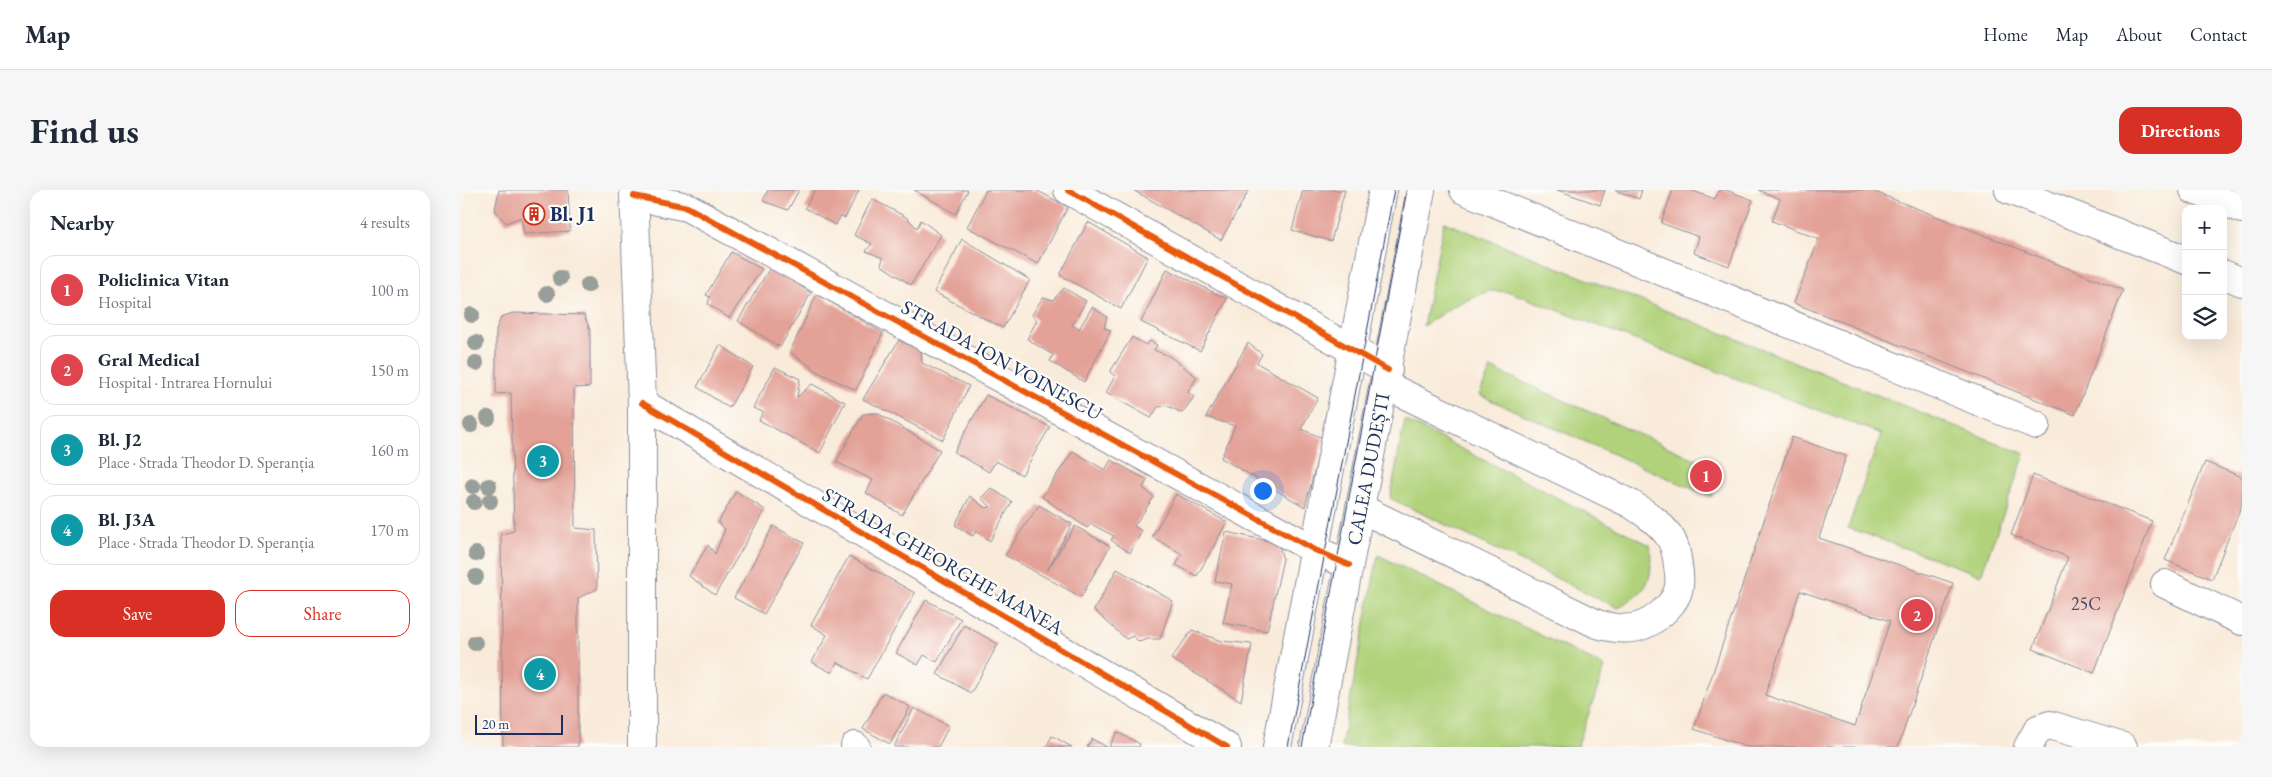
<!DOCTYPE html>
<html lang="en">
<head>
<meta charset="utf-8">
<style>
	body { margin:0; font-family:"EB Garamond",serif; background:#f6f6f7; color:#1f2937 }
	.controls { position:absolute; right:15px; top:15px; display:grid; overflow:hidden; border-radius:10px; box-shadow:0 5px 20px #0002 }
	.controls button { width:45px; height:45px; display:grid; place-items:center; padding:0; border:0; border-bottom:1px solid #e0e1e3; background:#fff; color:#1f2937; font:25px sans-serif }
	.scale { position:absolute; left:15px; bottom:12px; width:88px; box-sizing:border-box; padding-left:5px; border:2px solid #1b2f5e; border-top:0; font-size:14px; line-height:18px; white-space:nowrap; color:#1b2f5e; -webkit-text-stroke:4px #fdfcf7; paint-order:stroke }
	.you { position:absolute; left:802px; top:300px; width:18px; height:18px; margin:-12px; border:4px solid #fff; border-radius:50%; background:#1a73e8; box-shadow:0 0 0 8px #1a73e833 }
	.badge { display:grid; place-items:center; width:32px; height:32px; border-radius:50%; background:#d93025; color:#fff; font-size:16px; font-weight:700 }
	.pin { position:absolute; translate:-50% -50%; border:2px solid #fff; box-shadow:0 1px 5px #0006 }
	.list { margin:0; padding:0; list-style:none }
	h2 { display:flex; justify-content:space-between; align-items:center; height:65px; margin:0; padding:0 20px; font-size:21px }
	h2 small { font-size:16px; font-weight:400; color:#747a83 }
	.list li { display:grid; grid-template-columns:32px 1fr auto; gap:15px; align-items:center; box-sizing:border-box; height:70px; margin:0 10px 10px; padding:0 10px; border:1px solid #e0e1e3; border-radius:15px }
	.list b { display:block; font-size:19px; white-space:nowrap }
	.list p { margin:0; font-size:16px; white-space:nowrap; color:#747a83 }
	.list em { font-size:16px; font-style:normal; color:#747a83 }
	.actions { display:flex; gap:10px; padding:15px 20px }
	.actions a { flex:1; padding:11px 0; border:1px solid #d93025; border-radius:15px; text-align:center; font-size:18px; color:#d93025 }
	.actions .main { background:#d93025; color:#fff }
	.icon { flex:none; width:28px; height:28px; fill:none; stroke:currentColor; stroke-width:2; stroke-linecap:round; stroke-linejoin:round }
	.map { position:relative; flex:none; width:1782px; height:557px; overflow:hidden; border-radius:15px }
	header { display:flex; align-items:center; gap:30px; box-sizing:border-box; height:70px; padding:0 25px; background:#fff; border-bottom:1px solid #e0e1e3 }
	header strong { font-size:24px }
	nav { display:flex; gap:28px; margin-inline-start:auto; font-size:18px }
	.intro { display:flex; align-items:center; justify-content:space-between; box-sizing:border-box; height:120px; padding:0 30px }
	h1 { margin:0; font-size:35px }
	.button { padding:12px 22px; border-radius:15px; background:#d93025; color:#fff; font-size:18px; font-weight:700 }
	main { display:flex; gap:30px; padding:0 30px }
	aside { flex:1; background:#fff; border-radius:15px; box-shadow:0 5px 20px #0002 }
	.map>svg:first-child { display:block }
	.green { fill:#b1d27a; stroke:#66806c }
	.building { fill:#e3a197; fill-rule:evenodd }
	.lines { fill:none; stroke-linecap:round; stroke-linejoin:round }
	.minor-casing { stroke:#8a8d9c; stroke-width:30 }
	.major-casing { stroke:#8a8d9c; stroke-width:30 }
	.minor { stroke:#fff; stroke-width:28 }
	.major { stroke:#fff; stroke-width:28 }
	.tram { stroke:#1b2f5e; stroke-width:1 }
	.cycleway-casing { stroke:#fdfcf7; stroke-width:9 }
	.cycleway { stroke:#e8590c; stroke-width:6 }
	.tree { fill:#989f9a }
	.labels { text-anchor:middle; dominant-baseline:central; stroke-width:4.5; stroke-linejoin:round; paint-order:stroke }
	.number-label { font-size:18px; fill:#4d4c6c }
	.poi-label { font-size:20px; font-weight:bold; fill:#1b2f5e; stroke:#fdfcf7; text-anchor:start }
	.street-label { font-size:20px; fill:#1b2f5e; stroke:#fdfcf7 }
</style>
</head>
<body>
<header>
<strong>Map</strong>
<nav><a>Home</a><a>Map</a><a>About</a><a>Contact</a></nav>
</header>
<div class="intro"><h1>Find us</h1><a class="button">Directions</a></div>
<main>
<aside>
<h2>Nearby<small>4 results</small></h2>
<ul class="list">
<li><span class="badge" style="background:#e0444e">1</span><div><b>Policlinica Vitan</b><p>Hospital</p></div><em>100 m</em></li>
<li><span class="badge" style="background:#e0444e">2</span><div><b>Gral Medical</b><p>Hospital · Intrarea Hornului</p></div><em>150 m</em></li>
<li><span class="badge" style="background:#0f9aa8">3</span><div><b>Bl. J2</b><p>Place · Strada Theodor D. Speranția</p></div><em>160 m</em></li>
<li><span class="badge" style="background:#0f9aa8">4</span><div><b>Bl. J3A</b><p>Place · Strada Theodor D. Speranția</p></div><em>170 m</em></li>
</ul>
<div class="actions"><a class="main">Save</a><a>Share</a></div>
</aside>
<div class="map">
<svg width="1782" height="557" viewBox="0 0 1782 557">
	<rect width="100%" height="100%" fill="#fdfcf7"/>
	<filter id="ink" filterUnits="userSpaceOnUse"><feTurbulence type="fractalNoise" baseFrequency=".02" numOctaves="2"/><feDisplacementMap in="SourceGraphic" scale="10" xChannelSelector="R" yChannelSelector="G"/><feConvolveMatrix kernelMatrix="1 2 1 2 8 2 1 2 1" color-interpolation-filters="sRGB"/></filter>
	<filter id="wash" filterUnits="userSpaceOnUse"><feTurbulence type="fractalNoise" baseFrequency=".0096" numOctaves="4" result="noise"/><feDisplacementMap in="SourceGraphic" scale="20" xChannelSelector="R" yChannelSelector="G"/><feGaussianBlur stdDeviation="1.12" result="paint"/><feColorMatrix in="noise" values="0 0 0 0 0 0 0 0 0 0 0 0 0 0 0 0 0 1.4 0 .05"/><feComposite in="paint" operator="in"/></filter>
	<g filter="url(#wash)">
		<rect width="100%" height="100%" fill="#f9ebda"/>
		<g class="green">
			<polygon points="984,32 1565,264 1521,385 1388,338 1421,244 1050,102 1030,101 995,115 963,136"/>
			<polygon points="1031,178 1262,281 1251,307 1019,205"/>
			<path d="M945,230L1190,355C1193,390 1190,400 1158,418L930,308Z"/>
			<polygon points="918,365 1145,477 1117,557 881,557"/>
		</g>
		<g id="blocks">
			<g class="building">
				<polygon points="39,0 108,0 110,41 64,44 61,27 46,33 35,20"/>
				<polygon points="308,0 339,0 328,20 303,11"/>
				<polygon points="355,0 399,0 385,28 381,26 375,35 345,18"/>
				<polygon points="454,0 508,0 496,24"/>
				<polygon points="526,0 576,0 608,17 578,74 507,37"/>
				<polygon points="673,0 789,0 761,50"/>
				<polygon points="843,0 885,0 871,51 832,40"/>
				<polygon points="1097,0 1145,0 1140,15"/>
				<polygon points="1155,0 1182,0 1179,9"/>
				<polygon points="1213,0 1230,0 1255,9 1259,0 1266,0 1293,10 1269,76 1234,63 1239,47 1201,33"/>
				<polygon points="1298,0 1410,0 1663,100 1615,225 1334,113 1359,49 1312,31 1320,9"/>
				<polygon points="412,9 446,27 457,38 461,30 481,45 451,95 421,75 423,68 406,61 412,54 394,45"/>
				<polygon points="628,32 688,67 661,119 600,85"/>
				<polygon points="502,49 570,90 543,138 474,102"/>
				<polygon points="271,62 302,79 269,128 248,114 250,107 246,105"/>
				<polygon points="311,76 351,103 320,157 278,131"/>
				<polygon points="707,79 767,109 740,161 681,132"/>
				<polygon points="604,98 626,111 612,135 619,139 632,117 647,127 644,138 651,140 624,192 590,171 593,165 567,149 577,130 572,125 583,107 593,110"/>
				<polygon points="357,104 423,143 396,200 360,183 330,162"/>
				<polygon points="53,123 124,125 130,140 130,197 114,198 115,338 136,340 137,399 118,408 118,557 43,557 41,344 54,341 51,203 36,204 36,140 41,127"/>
				<polygon points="672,147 686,155 690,151 697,155 694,160 709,166 737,187 728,202 734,207 722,223 708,216 698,217 691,228 646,203 655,186 650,182"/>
				<polygon points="439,150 461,161 462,173 509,196 483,250 403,209"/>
				<polygon points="788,153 802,164 797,173 858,208 841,239 863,248 845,317 761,268 775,236 746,227"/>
				<polygon points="260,155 293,177 269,218 237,197"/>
				<polygon points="315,177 340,189 337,207 352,194 385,212 360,263 299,230 303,222 293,218"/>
				<polygon points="526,205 590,237 562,285 536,271 529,282 494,262"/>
				<polygon points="417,223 480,260 442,325 406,303 413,290 376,272 403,224"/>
				<path d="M1332,247L1386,266L1359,348L1493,393L1438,557H1287L1234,539ZM1340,401L1430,431L1395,536L1305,505Z"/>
				<polygon points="613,261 645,280 651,270 687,290 683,298 694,307 674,336 682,341 670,363 651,350 654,346 631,334 627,338 582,307"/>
				<polygon points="1745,272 1782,287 1782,314 1752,389 1705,370"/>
				<polygon points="1573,285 1692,331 1634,483 1573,459 1608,367 1551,345"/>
				<polygon points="531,298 552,312 530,351 516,341 513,346 495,335 510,306 525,318 531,317 521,308"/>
				<polygon points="276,301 305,320 255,405 229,386 248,355 255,364 265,339 258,333"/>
				<polygon points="716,304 767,332 737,386 716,375 722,364 692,347"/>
				<polygon points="579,315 612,334 587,381 615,336 650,356 621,407 545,365"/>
				<polygon points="313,336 344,353 304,424 274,408"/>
				<polygon points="766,342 818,353 823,369 807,441 763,433 772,394 755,391"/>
				<polygon points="389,366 455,403 407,489 377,472 372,483 352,472 367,445 351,435"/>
				<polygon points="657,379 713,411 700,449 688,449 679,452 673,446 666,449 634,420"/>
				<polygon points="466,410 501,429 477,472 464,465 458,475 436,463"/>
				<polygon points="504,435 538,454 511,503 477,484"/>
				<polygon points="732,440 761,451 792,454 781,511 711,469"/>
				<polygon points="423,502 450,517 430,554 403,539"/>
				<polygon points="454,518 489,536 478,557 434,557"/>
				<polygon points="657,542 680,554 679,557 649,557"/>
				<polygon points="592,546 612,557 586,557"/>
				<polygon points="632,549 647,557 627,557"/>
			</g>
		</g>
	</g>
	<g filter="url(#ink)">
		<use href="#blocks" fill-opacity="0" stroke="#8a8d9c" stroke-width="1"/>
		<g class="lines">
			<g class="minor-casing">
				<g id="minor">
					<polyline points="174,0 182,213 182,557"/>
					<polyline points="608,0 928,180"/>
					<polyline points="1004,0 1576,235"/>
					<polyline points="1549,0 1726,70"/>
					<polyline points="1734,0 1782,19"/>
					<polyline points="174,6 227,17 855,360 889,375"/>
					<polyline points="1763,84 1782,92"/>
					<polyline points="182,213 767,557"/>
					<path d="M900,318L1137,434C1166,442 1185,441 1207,418C1220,405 1221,394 1218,376C1217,366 1215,354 1209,346C1199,332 1185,323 1171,314L925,195"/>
					<polyline points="1705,394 1782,431"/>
					<polyline points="395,556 396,557"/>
					<polyline points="1568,557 1578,539 1590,535 1663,557"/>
				</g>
			</g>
			<g class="major-casing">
				<g id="major">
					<polyline points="817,557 923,0"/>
					<polyline points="854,557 961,0"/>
				</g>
			</g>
			<use href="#minor" class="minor"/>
			<use href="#major" class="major"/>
			<g class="tram">
				<polyline points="828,557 934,0"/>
				<polyline points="842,557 947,0"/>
			</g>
			<g class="cycleway-casing">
				<g id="cycleway">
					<polyline points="608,0 928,180"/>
					<polyline points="174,6 227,17 855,360 889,375"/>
					<polyline points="182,213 767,557"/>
				</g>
			</g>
			<use href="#cycleway" class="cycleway"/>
		</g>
		<g class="tree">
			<circle cx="100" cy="88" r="8"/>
			<circle cx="128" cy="95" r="8"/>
			<circle cx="87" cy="104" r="8"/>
			<circle cx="12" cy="125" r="8"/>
			<circle cx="16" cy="153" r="8"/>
			<circle cx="16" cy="173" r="8"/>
			<circle cx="28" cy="228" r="8"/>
			<circle cx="11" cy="235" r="8"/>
			<circle cx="13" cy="296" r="8"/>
			<circle cx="29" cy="296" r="8"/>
			<circle cx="30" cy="311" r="8"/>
			<circle cx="14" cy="312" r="8"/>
			<circle cx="16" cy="364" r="8"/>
			<circle cx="16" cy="387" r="8"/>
			<circle cx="15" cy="453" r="8"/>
		</g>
	</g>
	<defs>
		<g id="building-ring" transform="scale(1.125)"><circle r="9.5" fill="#fdfcf7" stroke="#c8321e" stroke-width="1.5"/><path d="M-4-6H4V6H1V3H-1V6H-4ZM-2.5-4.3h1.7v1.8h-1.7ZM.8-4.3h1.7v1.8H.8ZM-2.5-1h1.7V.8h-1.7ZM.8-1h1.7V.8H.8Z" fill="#c8321e"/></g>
	</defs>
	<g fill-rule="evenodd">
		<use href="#building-ring" x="74" y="24"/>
	</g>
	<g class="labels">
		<g class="number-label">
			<text x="1626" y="413">25C</text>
		</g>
		<g class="poi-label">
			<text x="90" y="24">Bl. J1</text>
		</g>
		<g class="street-label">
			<text transform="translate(542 170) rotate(29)">STRADA ION VOINESCU</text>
			<text transform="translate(908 279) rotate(-79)">CALEA DUDEȘTI</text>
			<text transform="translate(483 371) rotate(30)">STRADA GHEORGHE MANEA</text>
		</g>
	</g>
</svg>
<div class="controls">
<button>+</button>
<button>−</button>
<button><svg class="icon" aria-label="layers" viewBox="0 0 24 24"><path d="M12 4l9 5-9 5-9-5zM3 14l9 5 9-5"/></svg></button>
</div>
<div class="scale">20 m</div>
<div class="you"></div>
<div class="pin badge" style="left:1246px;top:286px;background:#e0444e">1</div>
<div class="pin badge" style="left:1457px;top:425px;background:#e0444e">2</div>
<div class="pin badge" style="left:83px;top:271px;background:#0f9aa8">3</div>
<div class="pin badge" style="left:80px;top:484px;background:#0f9aa8">4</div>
</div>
</main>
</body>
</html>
